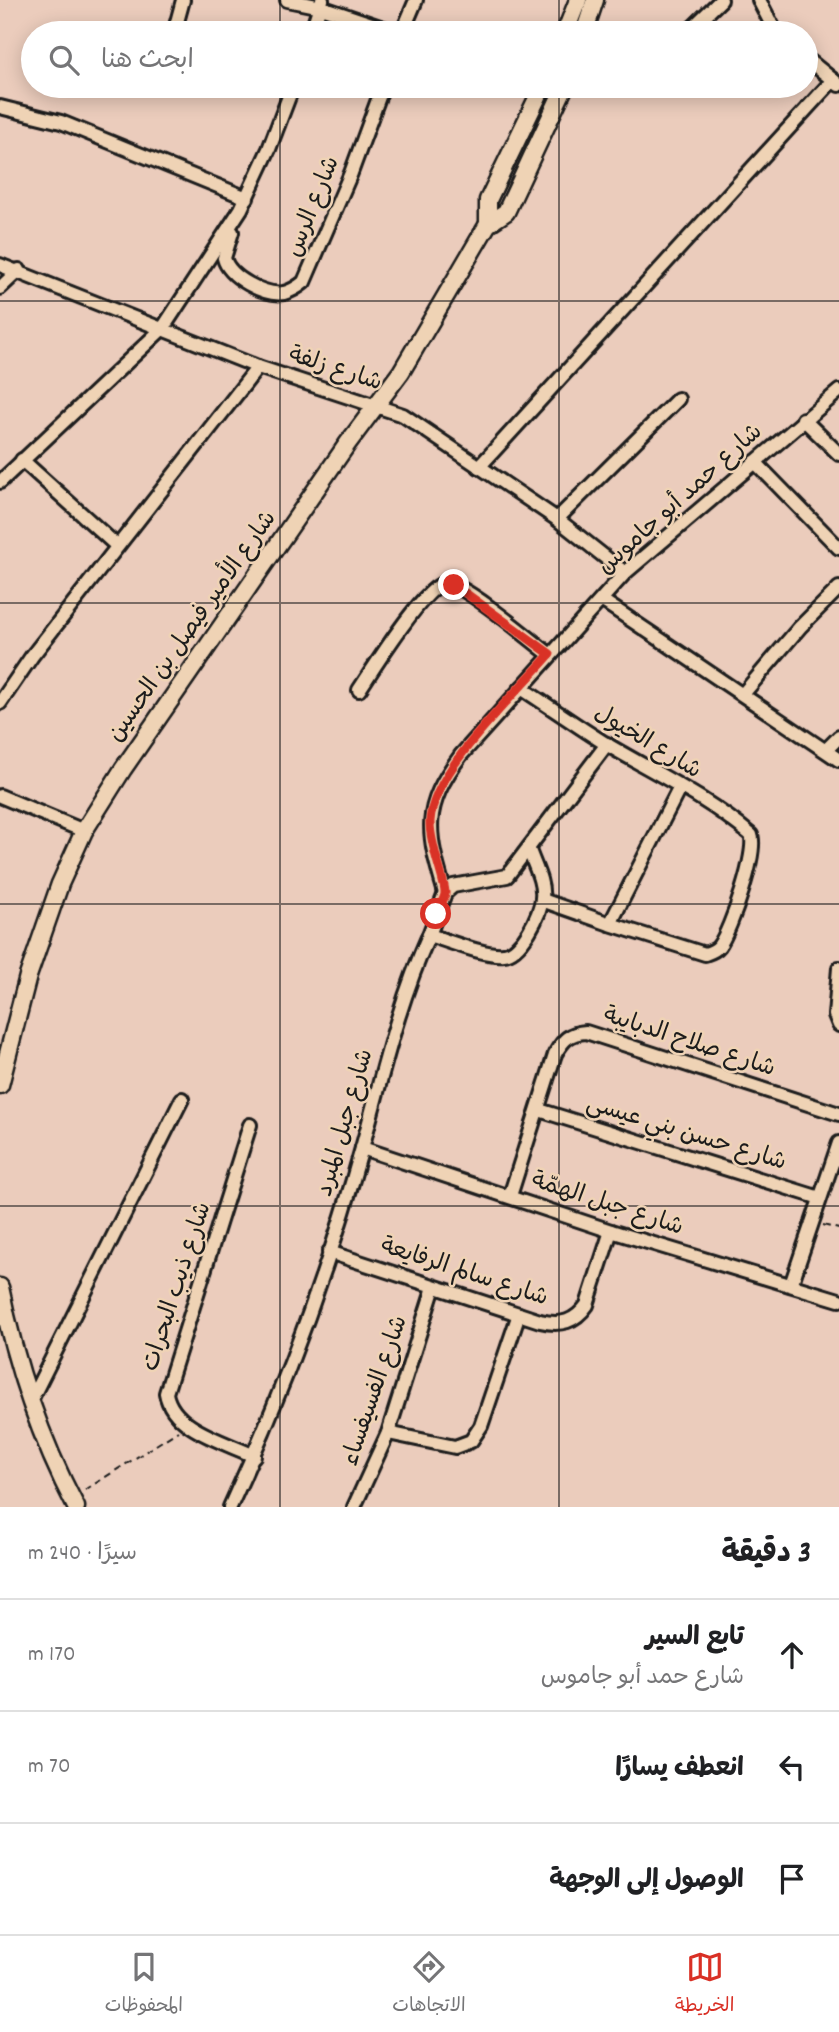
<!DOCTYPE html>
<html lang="ar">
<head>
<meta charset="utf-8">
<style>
	body { margin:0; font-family:Dekko,"Playpen Sans Arabic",sans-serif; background:#f6f6f6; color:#202124; direction:rtl }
	.stop { position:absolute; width:21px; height:21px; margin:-16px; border:5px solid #d93025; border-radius:50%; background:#fff }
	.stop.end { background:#d93025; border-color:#fff; box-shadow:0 2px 7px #0008 }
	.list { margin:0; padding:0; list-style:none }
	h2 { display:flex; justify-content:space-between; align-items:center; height:91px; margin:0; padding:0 28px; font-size:30px }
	h2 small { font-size:23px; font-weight:400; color:#757577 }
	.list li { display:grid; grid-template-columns:46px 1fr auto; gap:21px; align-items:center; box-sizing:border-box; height:112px; padding:0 28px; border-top:2px solid #e0e0e0 }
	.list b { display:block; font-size:26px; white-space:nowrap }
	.list p { margin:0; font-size:23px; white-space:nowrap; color:#757577 }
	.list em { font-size:23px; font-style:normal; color:#757577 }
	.icon { flex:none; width:38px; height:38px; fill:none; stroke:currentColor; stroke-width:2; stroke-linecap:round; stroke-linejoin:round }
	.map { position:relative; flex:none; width:839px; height:1507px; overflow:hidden; direction:ltr }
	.search { position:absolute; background:#fff; box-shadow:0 4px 18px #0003; left:21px; right:21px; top:21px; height:77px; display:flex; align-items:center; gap:18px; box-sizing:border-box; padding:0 24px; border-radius:38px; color:#757577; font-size:26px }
	.sheet { height:427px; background:#fff }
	nav { display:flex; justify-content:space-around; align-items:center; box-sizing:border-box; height:98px; border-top:2px solid #e0e0e0; background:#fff; font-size:19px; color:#757577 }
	nav a { display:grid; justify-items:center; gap:4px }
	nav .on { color:#d93025 }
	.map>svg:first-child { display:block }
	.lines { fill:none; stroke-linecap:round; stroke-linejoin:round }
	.minor-casing { stroke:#1c1c1c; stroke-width:18 }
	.tertiary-casing { stroke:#1c1c1c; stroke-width:21 }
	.path { stroke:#1c1c1c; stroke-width:2; stroke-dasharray:7 5; stroke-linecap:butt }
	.minor { stroke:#efd3b5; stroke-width:12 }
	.tertiary { stroke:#efd3b5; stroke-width:16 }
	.route { stroke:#d93025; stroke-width:9 }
	.grid { fill:none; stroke:#1c1c1c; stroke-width:2; stroke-opacity:0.55 }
	.labels { text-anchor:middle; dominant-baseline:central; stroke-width:5; stroke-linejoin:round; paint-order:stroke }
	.street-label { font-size:24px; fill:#1c1c1c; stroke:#efd3b5 }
</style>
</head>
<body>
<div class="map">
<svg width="839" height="1507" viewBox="0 0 839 1507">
	<rect width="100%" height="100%" fill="#ebccbc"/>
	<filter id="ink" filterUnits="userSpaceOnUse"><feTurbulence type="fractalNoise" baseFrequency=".0143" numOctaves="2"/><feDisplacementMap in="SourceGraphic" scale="14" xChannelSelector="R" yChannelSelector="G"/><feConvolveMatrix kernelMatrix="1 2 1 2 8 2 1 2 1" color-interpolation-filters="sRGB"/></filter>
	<g filter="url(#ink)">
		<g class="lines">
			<g class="minor-casing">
				<g id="minor">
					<polyline points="287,0 321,7 398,33"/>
					<polyline points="759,0 776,33"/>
					<polyline points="174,33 183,0"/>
					<polyline points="311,33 322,0"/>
					<polyline points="402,33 416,0"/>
					<polyline points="687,33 721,0"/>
					<polyline points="806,58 839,85"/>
					<polyline points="0,107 61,122 247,198"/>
					<path d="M232,232L224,258C229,277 264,296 284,293C291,291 298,287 304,282L351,173L383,86"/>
					<polyline points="0,265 258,367 403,415 557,519 625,573"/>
					<polyline points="0,288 19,270"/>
					<polyline points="803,419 839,454"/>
					<polyline points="22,460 117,546"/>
					<polyline points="755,462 839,548"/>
					<polyline points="479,467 833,80"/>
					<polyline points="0,482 163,328 241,209 269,149 293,86"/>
					<polyline points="557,519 678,399"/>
					<polyline points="603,601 839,760"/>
					<path d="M521,688C549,706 577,726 606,744C655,773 708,798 751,835C758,851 731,930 719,946C716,950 711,952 705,954L610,924L680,787"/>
					<path d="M359,690C372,671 426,582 447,583C466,585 531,640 549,654"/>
					<polyline points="743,694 800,627 839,588"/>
					<polyline points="0,703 32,656 258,367"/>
					<polyline points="826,750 839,737"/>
					<polyline points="0,796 84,831"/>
					<path d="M445,893C427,832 421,809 461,755L625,573L839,391"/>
					<polyline points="542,900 610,924"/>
					<polyline points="429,935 445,893 453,886 507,876 607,744"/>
					<polyline points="839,968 835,1015 839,1025"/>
					<polyline points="539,1110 820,1198"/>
					<path d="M250,1125L166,1393C172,1429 225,1442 254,1456"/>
					<polyline points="362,1148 611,1231 839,1300"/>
					<path d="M510,1196L555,1054C563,1040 569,1033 586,1032L839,1114"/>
					<path d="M329,1252L540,1321C561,1326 575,1322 587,1305L611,1231"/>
					<polyline points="791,1285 839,1143"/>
					<polyline points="30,1402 182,1099"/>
					<polyline points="388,1433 455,1447 471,1441 481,1426 519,1314"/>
					<path d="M230,1507C283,1392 328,1270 362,1148C382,1076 398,1004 429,935C448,941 485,956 504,954C521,953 541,914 542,898C544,882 534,865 529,850"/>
					<polyline points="354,1507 388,1433 434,1287"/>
				</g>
			</g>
			<g class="tertiary-casing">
				<g id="tertiary">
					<polyline points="565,33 578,0"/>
					<polyline points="584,33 595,0"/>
					<polyline points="488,224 488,200 543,86"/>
					<polyline points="0,1085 28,976 60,884 84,831 123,769 348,443 401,372 488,224 506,212 565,86"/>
					<path d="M0,1287C15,1364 40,1438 76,1507"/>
				</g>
			</g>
			<g class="path">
				<polyline points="823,1225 839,1229"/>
				<polyline points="85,1490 178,1431"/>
			</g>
			<use href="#minor" class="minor"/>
			<use href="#tertiary" class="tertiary"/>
		</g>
	</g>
	<g class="lines" filter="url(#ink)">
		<path class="route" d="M436,914C439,908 444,900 445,894C446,882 429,844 430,821C433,769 515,695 550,654L454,585"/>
	</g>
	<path class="grid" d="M280,0V33M559,0V33M280,86V1507M559,86V1507M0,301H839M0,603H839M0,904H839M0,1206H839"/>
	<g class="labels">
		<g class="street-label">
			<text transform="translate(314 207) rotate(-68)">شارع الرس</text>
			<text transform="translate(335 370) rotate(18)">شارع زلفة</text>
			<text transform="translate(681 500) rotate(-42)">شارع حمد أبو جاموس</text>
			<text transform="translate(193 627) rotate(-55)">شارع الأمير فيصل بن الحسين</text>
			<text transform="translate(647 743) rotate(31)">شارع الخيول</text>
			<text transform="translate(689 1043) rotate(18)">شارع صلاح الدبايبة</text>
			<text transform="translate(346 1123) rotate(-74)">شارع جبل المبرد</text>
			<text transform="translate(686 1134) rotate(17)">شارع حسن بني عيسى</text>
			<text transform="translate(607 1205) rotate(18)">شارع جبل الهمّة</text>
			<text transform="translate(464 1273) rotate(18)">شارع سالم الرفايعة</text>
			<text transform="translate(178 1287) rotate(-72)">شارع ذيب البحرات</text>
			<text transform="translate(376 1391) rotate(-71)">شارع الفسيفساء</text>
		</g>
	</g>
</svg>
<div class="stop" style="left:436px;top:914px"></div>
<div class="stop end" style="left:454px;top:585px"></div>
<div class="search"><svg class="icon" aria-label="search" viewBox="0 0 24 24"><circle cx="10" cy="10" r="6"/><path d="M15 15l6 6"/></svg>ابحث هنا</div>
</div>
<section class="sheet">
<h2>3 دقيقة<small>سيرًا · 240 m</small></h2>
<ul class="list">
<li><svg class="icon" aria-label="ahead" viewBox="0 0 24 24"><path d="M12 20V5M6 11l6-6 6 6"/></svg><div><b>تابع السير</b><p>شارع حمد أبو جاموس</p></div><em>170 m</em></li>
<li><svg class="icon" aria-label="left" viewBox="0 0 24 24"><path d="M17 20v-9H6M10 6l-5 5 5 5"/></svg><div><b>انعطف يسارًا</b></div><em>70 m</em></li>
<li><svg class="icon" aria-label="arrive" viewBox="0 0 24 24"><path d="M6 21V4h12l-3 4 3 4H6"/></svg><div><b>الوصول إلى الوجهة</b></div></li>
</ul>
</section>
<nav>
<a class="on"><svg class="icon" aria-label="map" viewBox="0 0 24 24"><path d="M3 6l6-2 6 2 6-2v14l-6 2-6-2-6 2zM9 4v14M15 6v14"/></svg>الخريطة</a>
<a><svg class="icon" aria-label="directions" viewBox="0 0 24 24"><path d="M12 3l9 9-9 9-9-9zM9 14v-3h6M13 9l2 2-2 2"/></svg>الاتجاهات</a>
<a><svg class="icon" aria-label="saved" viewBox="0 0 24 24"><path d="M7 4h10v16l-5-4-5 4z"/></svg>المحفوظات</a>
</nav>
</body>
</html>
